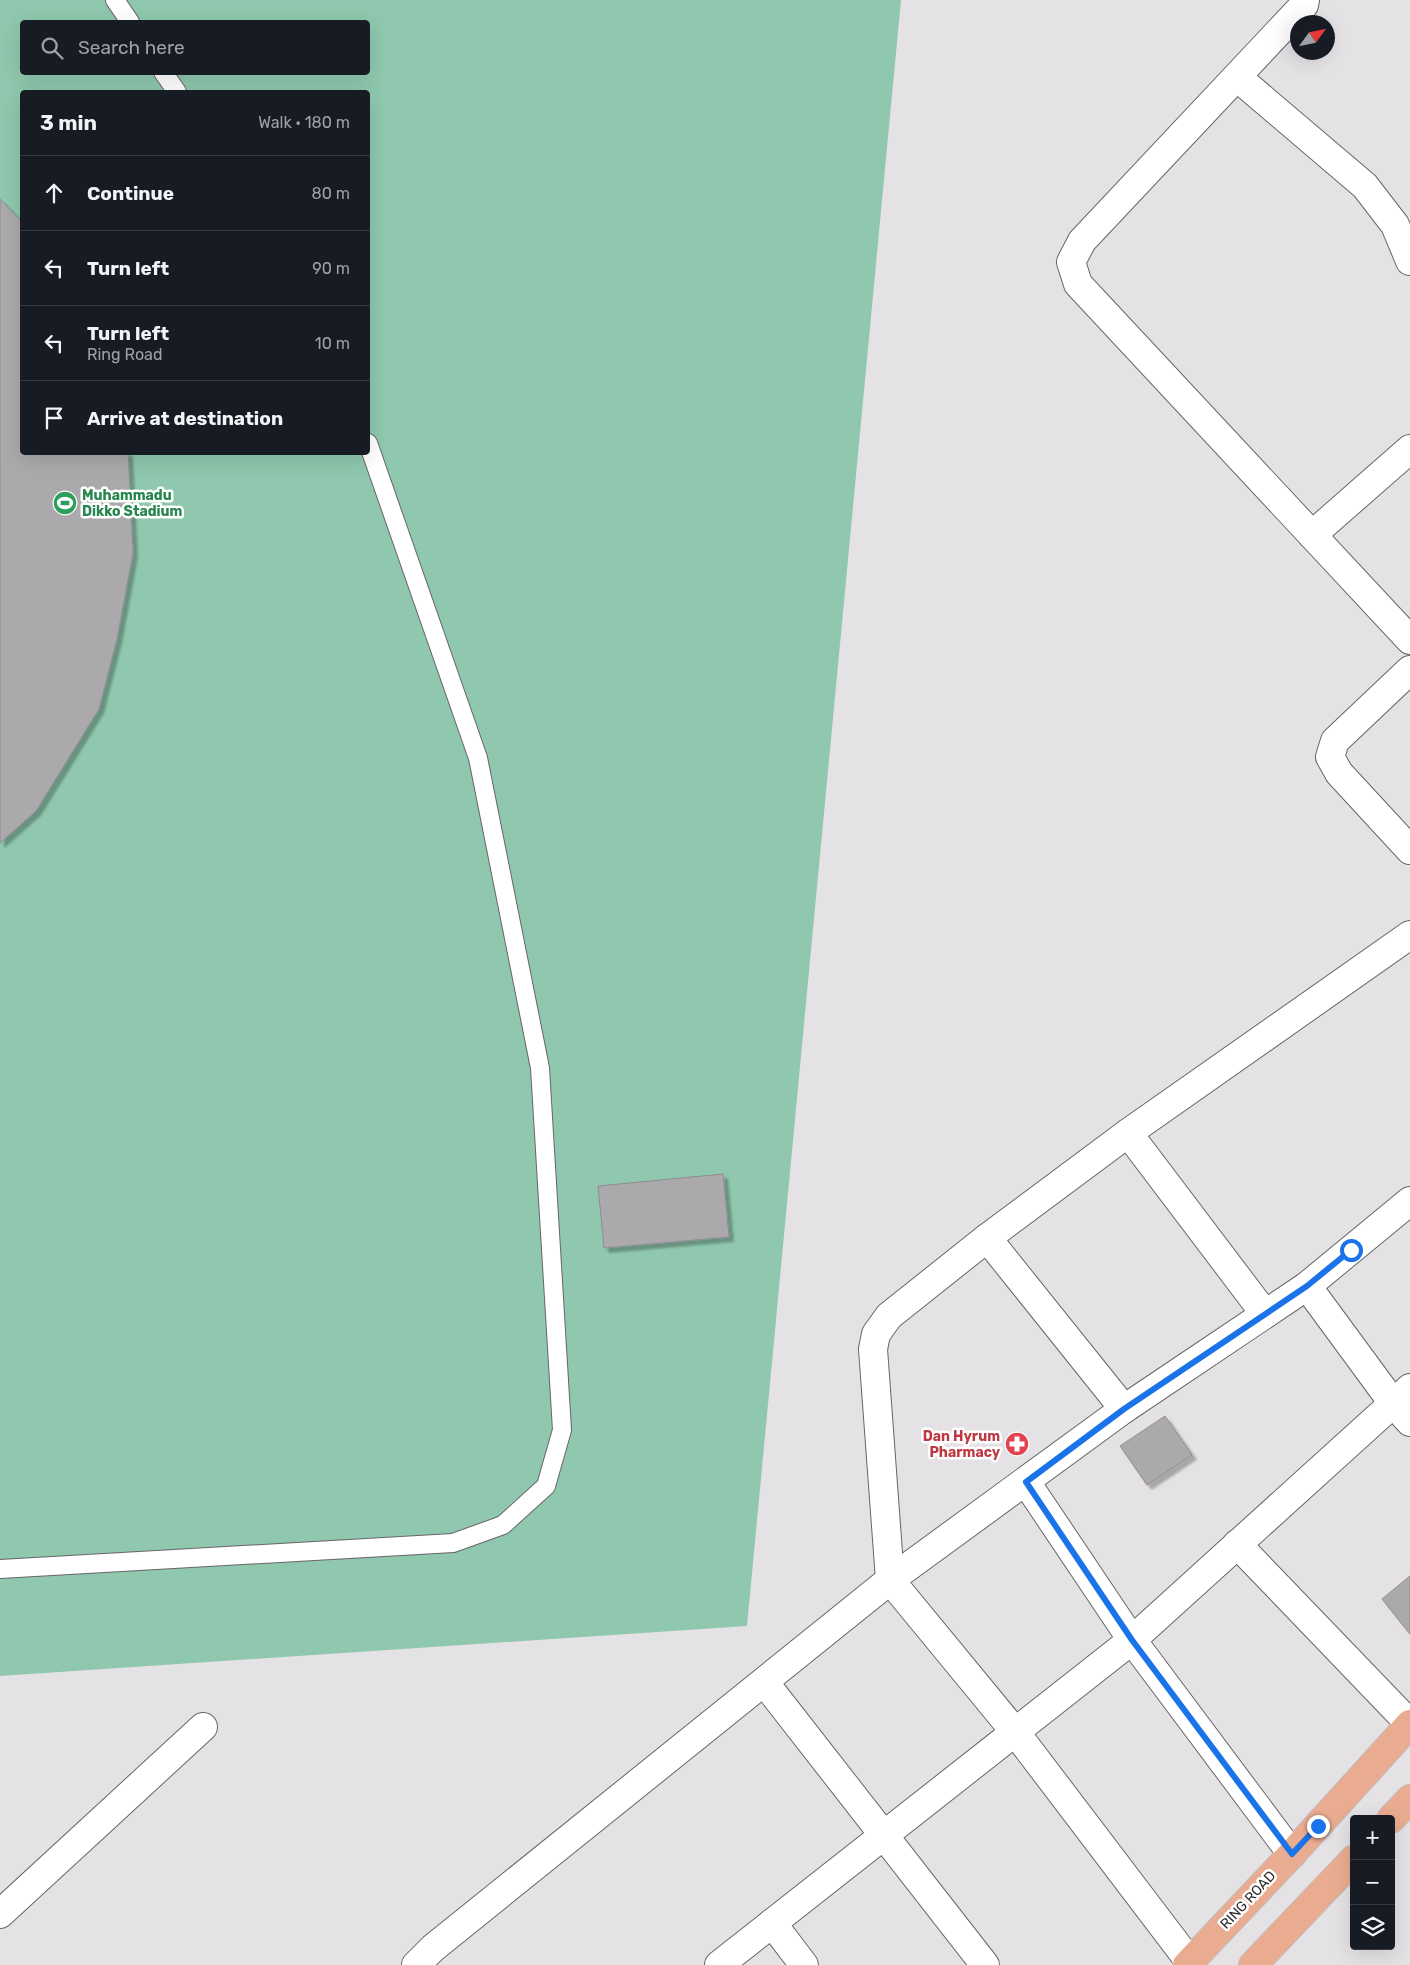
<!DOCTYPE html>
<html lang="en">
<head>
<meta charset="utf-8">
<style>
	body { margin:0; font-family:Rubik,sans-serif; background:#242831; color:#f1f3f6 }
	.controls { position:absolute; right:15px; bottom:15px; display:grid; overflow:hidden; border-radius:5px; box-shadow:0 5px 20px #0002 }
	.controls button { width:45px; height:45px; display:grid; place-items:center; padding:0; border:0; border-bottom:1px solid #363941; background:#171b24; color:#f1f3f6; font:25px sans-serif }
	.compass { position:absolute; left:1290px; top:15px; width:45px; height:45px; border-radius:50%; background:#171b24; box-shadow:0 5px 20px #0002; rotate:57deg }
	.stop { position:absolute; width:15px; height:15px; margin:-11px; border:4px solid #1a73e8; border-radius:50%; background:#fff }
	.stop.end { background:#1a73e8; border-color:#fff; box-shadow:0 1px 5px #0008 }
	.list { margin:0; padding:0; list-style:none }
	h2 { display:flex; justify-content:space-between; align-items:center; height:65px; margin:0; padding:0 20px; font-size:21px }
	h2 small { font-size:16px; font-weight:400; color:#9ea1a6 }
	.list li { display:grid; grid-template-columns:32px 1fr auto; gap:15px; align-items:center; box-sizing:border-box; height:75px; padding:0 20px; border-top:1px solid #363941 }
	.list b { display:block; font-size:19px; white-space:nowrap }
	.list p { margin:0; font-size:16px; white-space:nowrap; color:#9ea1a6 }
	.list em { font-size:16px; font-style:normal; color:#9ea1a6 }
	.icon { flex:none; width:28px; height:28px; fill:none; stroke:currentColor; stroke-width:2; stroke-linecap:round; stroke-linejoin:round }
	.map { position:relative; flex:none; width:1410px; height:1965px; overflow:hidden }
	.search { position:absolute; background:#171b24; box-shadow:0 5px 20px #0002; left:20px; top:20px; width:350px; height:55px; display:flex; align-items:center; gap:12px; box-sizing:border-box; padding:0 18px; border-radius:5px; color:#9ea1a6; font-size:19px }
	.panel { position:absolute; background:#171b24; box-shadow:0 5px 20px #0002; left:20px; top:90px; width:350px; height:365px; border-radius:5px }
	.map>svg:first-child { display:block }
	.green { fill:#8fc8ae; fill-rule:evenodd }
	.building { fill:#aca9ac; stroke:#8f8c8f; filter:url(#shadow) }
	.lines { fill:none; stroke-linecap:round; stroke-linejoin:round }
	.lane-casing { stroke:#686568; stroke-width:20 }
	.street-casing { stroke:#686568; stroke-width:30 }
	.primary-casing { stroke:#c1c0c1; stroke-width:30 }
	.lane { stroke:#fff; stroke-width:18 }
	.street { stroke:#fff; stroke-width:28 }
	.primary { stroke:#eaac90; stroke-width:28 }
	.route { stroke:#1a73e8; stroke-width:6 }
	.labels { text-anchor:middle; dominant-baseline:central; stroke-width:5; stroke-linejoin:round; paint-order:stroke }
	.leisure-label { font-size:14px; font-weight:bold; fill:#27864d; stroke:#fff; text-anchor:start }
	.health-label { font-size:14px; font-weight:bold; fill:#be3a42; stroke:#fff; text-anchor:end }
	.street-label { font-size:14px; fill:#302e2f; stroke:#fff }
</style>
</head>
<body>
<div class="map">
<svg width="1410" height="1965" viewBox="0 0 1410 1965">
	<defs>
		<filter id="shadow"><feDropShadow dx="4.5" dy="4.5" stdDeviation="1" flood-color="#0004"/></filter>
	</defs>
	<rect width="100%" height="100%" fill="#e5e2e5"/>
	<path class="green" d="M0,0H901L747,1626L0,1676ZM22,22H368V72H22ZM22,92H368V452H22Z"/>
	<g class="building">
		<polygon points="0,199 22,222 22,452 128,452 133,553 117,639 99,709 36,811 0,843"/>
		<polygon points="723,1174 729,1237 604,1248 598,1186"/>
		<polygon points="1165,1416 1192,1455 1147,1485 1120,1446"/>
		<polygon points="1410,1576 1410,1634 1382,1599"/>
	</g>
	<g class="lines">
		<g class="lane-casing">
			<g id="lane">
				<polyline points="115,0 130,22"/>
				<polyline points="163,72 177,92"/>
				<polyline points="0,1569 453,1543 503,1525 546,1486 562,1430 540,1068 478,758 368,443"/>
			</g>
		</g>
		<g class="street-casing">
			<g id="street">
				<polyline points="1305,0 1304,5 1082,241 1071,262 1078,284 1410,640"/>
				<polyline points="1237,77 1365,186 1395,225 1410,261"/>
				<polyline points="1312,535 1410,449"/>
				<polyline points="1410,670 1335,741 1330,757 1339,773 1410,850"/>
				<polyline points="1128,1133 1265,1314"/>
				<polyline points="987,1238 1124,1409"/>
				<polyline points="1307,1286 1393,1403 1410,1422"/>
				<polyline points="1026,1482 1132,1640 1292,1854"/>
				<polyline points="1237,1544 1410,1724"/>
				<polyline points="765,1683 985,1965"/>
				<polyline points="0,1914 203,1727"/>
				<polyline points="772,1923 804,1965"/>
				<polyline points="1190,1962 1016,1733 890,1580 873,1349 876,1334 889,1316 987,1238 1128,1133 1410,935"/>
				<polyline points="416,1965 433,1948 890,1580 1124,1409 1307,1286 1410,1201"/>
				<polyline points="719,1965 1132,1640 1410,1388"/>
			</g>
		</g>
		<g class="primary-casing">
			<g id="primary">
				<polyline points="1391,1819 1410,1799"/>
				<polyline points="1187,1965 1292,1854 1410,1724"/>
				<polyline points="1253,1965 1354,1859"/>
			</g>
		</g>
		<use href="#lane" class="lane"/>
		<use href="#street" class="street"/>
		<use href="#primary" class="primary"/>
	</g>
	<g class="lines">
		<polyline class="route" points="1318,1826 1292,1854 1132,1640 1026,1482 1124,1409 1307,1286 1351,1250"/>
	</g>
	<defs>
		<g id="stadium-disc" transform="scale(1.25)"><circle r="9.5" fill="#2e9e5b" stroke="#fff"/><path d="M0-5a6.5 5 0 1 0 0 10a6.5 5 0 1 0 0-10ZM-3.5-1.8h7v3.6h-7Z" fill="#fff"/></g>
		<g id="pharmacy-disc" transform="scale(1.25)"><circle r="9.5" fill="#e0444e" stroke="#fff"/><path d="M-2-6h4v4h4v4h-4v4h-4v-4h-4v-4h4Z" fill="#fff"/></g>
	</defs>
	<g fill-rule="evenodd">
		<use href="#stadium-disc" x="65" y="503"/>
		<use href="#pharmacy-disc" x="1017" y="1444"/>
	</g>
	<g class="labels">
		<g class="leisure-label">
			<text x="82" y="495">Muhammadu<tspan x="82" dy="16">Dikko Stadium</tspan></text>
		</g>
		<g class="health-label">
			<text x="1000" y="1436">Dan Hyrum<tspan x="1000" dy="16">Pharmacy</tspan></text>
		</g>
		<g class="street-label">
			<text transform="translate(1248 1900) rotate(-47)">RING ROAD</text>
		</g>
	</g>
</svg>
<div class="controls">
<button>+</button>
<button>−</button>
<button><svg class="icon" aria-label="layers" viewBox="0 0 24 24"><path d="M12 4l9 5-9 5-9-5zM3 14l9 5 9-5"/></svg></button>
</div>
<svg class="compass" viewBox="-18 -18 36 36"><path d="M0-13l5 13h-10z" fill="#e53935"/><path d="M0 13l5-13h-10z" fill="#9ea1a6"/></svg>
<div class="stop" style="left:1351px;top:1250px"></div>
<div class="stop end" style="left:1318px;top:1826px"></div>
<div class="search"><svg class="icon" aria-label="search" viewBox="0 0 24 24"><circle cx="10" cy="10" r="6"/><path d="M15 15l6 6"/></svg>Search here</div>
<section class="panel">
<h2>3 min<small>Walk · 180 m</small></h2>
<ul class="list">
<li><svg class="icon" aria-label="ahead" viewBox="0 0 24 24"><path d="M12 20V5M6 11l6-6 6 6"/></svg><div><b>Continue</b></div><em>80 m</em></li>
<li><svg class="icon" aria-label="left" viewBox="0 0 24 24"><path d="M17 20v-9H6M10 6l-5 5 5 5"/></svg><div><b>Turn left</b></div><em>90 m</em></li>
<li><svg class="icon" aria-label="left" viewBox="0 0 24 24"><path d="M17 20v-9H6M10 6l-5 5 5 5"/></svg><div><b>Turn left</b><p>Ring Road</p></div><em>10 m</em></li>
<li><svg class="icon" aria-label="arrive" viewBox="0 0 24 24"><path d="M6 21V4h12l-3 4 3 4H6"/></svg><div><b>Arrive at destination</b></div></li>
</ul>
</section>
</div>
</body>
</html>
